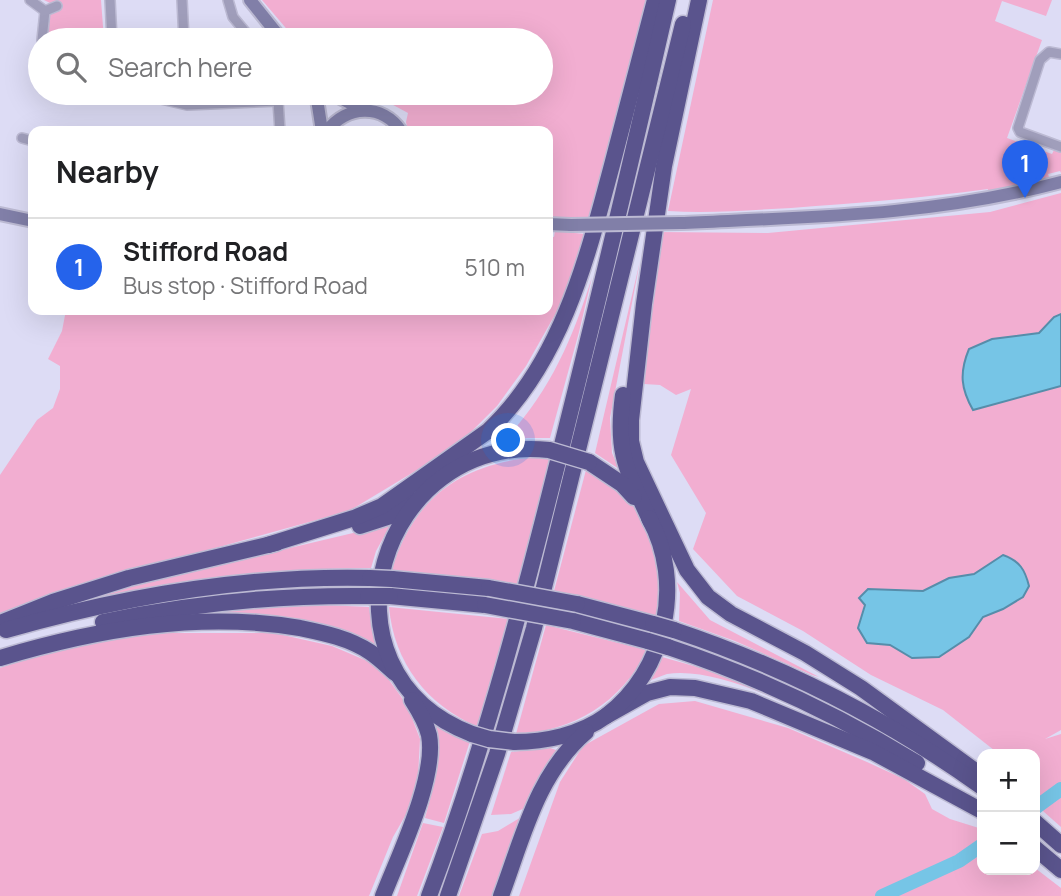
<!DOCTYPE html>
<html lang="en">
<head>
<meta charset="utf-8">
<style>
	body { margin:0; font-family:Manrope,sans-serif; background:#f6f6f6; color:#202124 }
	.controls { position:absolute; right:21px; bottom:21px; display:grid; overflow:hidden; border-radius:14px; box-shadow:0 7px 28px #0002 }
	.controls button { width:63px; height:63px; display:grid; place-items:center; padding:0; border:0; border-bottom:2px solid #e0e0e0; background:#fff; color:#202124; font:35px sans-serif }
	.you { position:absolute; left:509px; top:441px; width:24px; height:24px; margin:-18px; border:5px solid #fff; border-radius:50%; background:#1a73e8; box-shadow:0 0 0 10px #1a73e833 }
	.badge { display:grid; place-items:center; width:46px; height:46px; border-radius:50%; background:#2563eb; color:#fff; font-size:23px; font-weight:700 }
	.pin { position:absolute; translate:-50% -58px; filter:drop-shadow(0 2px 4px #0008) }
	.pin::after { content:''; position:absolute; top:37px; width:24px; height:21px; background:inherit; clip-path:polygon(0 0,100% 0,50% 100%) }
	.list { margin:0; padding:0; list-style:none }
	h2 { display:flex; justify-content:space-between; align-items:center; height:91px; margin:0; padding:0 28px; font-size:30px }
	h2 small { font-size:23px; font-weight:400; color:#757577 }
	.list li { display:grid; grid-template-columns:46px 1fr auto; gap:21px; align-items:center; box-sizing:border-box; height:98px; padding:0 28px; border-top:2px solid #e0e0e0 }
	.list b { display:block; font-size:26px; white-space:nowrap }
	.list p { margin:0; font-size:23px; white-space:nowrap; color:#757577 }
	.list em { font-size:23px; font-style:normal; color:#757577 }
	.icon { flex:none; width:38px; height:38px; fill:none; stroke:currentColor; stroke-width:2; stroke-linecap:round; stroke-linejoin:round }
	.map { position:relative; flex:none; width:1061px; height:896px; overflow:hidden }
	.search { position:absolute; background:#fff; box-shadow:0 7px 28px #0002; left:28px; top:28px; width:525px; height:77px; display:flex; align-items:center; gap:18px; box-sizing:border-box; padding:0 24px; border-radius:38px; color:#757577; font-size:26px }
	.panel { position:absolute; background:#fff; box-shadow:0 7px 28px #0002; left:28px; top:126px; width:525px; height:189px; border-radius:14px }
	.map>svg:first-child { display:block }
	.green { fill:#f2aed1; fill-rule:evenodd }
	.water { fill:#76c5e6; stroke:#568daa; stroke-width:2 }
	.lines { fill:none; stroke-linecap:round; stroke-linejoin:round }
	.river { stroke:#76c5e6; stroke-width:14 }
	.street-casing { stroke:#bcbad3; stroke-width:12 }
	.secondary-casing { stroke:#bcbad3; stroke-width:16 }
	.highway-casing { stroke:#bcbad3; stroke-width:19 }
	.street { stroke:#a09ebb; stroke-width:9 }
	.secondary { stroke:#817fa8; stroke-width:12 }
	.highway { stroke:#5a548d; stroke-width:16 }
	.secondary-bridge-casing { stroke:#bcbad3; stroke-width:16; stroke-linecap:butt }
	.highway-bridge-casing { stroke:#bcbad3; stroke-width:19; stroke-linecap:butt }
	.secondary-bridge { stroke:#817fa8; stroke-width:12 }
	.highway-bridge { stroke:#5a548d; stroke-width:16 }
</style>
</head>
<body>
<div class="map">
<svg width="1061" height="896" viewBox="0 0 1061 896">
	<rect width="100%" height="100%" fill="#dddcf5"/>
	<g class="green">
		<polygon points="44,0 101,0 104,40 45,40 52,4"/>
		<polygon points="262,0 646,0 591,217 548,219 548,131 408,131 406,122 408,113 371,93 541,93 541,40 296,40"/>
		<path d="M713,0H1052L1046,16L1002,1L995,21L1042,40L1007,138L1052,154L1054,150H1061V173L1060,171L1048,174L1049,177L987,193L988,189C922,198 857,203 791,208C749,210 709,214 668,211Z"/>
		<path d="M1061,193V314L1054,317L1039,333L992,339L974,410L1061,386V730L1045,739L1061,734V827L1035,804V754H999L943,710L871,675L803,631L737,596L693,549L706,513L671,455L691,389L676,395L660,385L644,384L645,342L659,232L768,233L990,212ZM1003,555C1020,561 1025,570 1029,586L1003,609L983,617L969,637L912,658L890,645L867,643L858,628L868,589L923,591L949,578L974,574Z"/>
		<polygon points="555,231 585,234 561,304 526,366 497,406 470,433 432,461 349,511 96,581 0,614 0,475 37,420 53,408 60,389 60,366 48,359 62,331 66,310 548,310 548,236 554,237"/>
		<polygon points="640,261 610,418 612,453 619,469 595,453"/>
		<path d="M592,277L579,332L550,438H527L503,442C549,393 572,341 592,277Z"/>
		<path d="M536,457L550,459L518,584L391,572C413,498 460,464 536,457Z"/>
		<path d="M586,470C601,478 616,486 627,498C646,520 663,561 662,590C661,599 659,608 657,617L554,591Z"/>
		<path d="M391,524L376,551L371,568C276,568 184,580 91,599L143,583Z"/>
		<polygon points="677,582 710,620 819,677 812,675 735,641 679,621 680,593"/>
		<polygon points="302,604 369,607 372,627 379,650 288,619 248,614 155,618 250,606"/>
		<path d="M389,607L509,619L478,727C427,705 394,663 389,607Z"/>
		<path d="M546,625L647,650C622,702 573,732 516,734Z"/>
		<polygon points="131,633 274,633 332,646 379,666 407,705 420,739 417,795 393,837 369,896 0,896 0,668 29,658"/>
		<path d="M662,657L722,674L805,710L844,730C798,709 718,666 667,674C661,676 653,679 647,682Z"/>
		<polygon points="695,701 788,728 867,762 904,779 925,794 932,809 950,819 982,829 982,870 1035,868 1061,888 1061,896 519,896 560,782 583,746 659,704"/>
		<path d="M434,722L470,741L444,823L425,818C434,785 443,756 434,722Z"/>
		<polygon points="550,748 556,750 556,754 532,805 511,814 491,815 511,752"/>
		<polygon points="523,816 494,896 459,896 482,834 498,831"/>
		<polygon points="423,823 443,827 417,896 397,896"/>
	</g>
	<g class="water">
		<path d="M1061,314V386L973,410C961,389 959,373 969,349L992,339L1039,333L1054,317Z"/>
		<path d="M1003,555C1020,561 1025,570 1029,586L1023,597L1003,609L983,617L969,637L939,657L912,658L890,645L867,643L858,628L865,605L859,598L868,589L923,591L949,578L974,574Z"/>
	</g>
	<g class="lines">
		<g class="river">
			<polyline points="1035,808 1061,789"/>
			<polyline points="882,896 959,861 982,845"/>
		</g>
		<g class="street-casing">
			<g id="street">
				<polyline points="30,0 45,11"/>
				<polyline points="110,0 112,40"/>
				<polyline points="182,0 184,40"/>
				<polyline points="228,0 233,17 252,40"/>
				<polyline points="42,40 45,11 57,6"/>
				<polyline points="40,52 40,62"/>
				<polyline points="1061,54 1049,52 1040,60 1018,128 1020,132 1061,147"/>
				<polyline points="135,93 187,105 278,101 280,131"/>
				<polyline points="22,138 33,141"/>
			</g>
		</g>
		<g class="secondary-casing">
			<g id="secondary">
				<polyline points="250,0 282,40"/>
				<polyline points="316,93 322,131"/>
				<polyline points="331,93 363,110"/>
				<path d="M327,131C347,105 382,103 401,131"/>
				<polyline points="0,214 33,221"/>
				<path d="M680,223C811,217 933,216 1061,182"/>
				<polyline points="548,224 571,225"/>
			</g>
		</g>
		<g class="highway-casing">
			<g id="highway">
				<polyline points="699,0 664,166 644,304 631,420 631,441 636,462 687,570 708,597 731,614 805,653 861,688 982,776"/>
				<path d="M623,395C615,454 627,470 651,522"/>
				<polyline points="589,462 622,484 634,497"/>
				<polyline points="360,526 394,515 417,500"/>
				<path d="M268,545L354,518L382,506L488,431C561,363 587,259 612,165C626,110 641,55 655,0"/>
				<polyline points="392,579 489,588"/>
				<polyline points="390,596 485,605"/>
				<polyline points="577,604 653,624"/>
				<polyline points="573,621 648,641"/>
				<path d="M103,622C191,603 279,595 368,596"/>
				<polyline points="0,623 53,602 129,578 276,543"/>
				<path d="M6,630C125,596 246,575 370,578"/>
				<path d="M674,630C785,667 887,719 982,787"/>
				<path d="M668,647C756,676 838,715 917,763"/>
				<path d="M0,658C97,629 199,611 300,628C324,633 349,638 370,652C379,658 387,666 395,673"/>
				<polyline points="606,716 647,693 670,687 695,688 751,701 873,752 982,811"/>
				<path d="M472,734C307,671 379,432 549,450"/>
				<path d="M514,742C545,742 580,735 606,716C666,671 685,583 649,518"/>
				<polyline points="1035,822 1061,845"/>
				<polyline points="1035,848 1061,870"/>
				<path d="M383,896C399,855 437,777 429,735C426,722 419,711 412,700"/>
				<path d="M429,896C486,745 526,590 565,433C601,289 635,145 668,0"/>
				<polyline points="448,896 497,754 534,628 683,24"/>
				<path d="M501,896C523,837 537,774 586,732"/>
			</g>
		</g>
		<use href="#street" class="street"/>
		<use href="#secondary" class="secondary"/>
		<use href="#highway" class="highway"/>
		<g class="secondary-bridge-casing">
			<polyline id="secondary-bridge" points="571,225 680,223"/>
		</g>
		<g class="highway-bridge-casing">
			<g id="highway-bridge">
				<polyline points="549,450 589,462"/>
				<polyline points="370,578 392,579"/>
				<polyline points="489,588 577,604"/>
				<polyline points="368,596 390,596"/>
				<polyline points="485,605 573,621"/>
				<polyline points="653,624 674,630"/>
				<polyline points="648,641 668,647"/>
				<polyline points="472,734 489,739 514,742"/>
			</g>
		</g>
		<use href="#secondary-bridge" class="secondary-bridge"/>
		<use href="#highway-bridge" class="highway-bridge"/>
	</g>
</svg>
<div class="controls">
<button>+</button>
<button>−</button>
</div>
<div class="you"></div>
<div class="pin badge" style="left:1025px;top:198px">1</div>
<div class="search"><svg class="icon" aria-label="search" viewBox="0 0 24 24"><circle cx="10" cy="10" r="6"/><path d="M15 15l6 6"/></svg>Search here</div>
<section class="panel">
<h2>Nearby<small></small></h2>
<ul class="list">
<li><span class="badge">1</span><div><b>Stifford Road</b><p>Bus stop · Stifford Road</p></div><em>510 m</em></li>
</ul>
</section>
</div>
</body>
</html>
